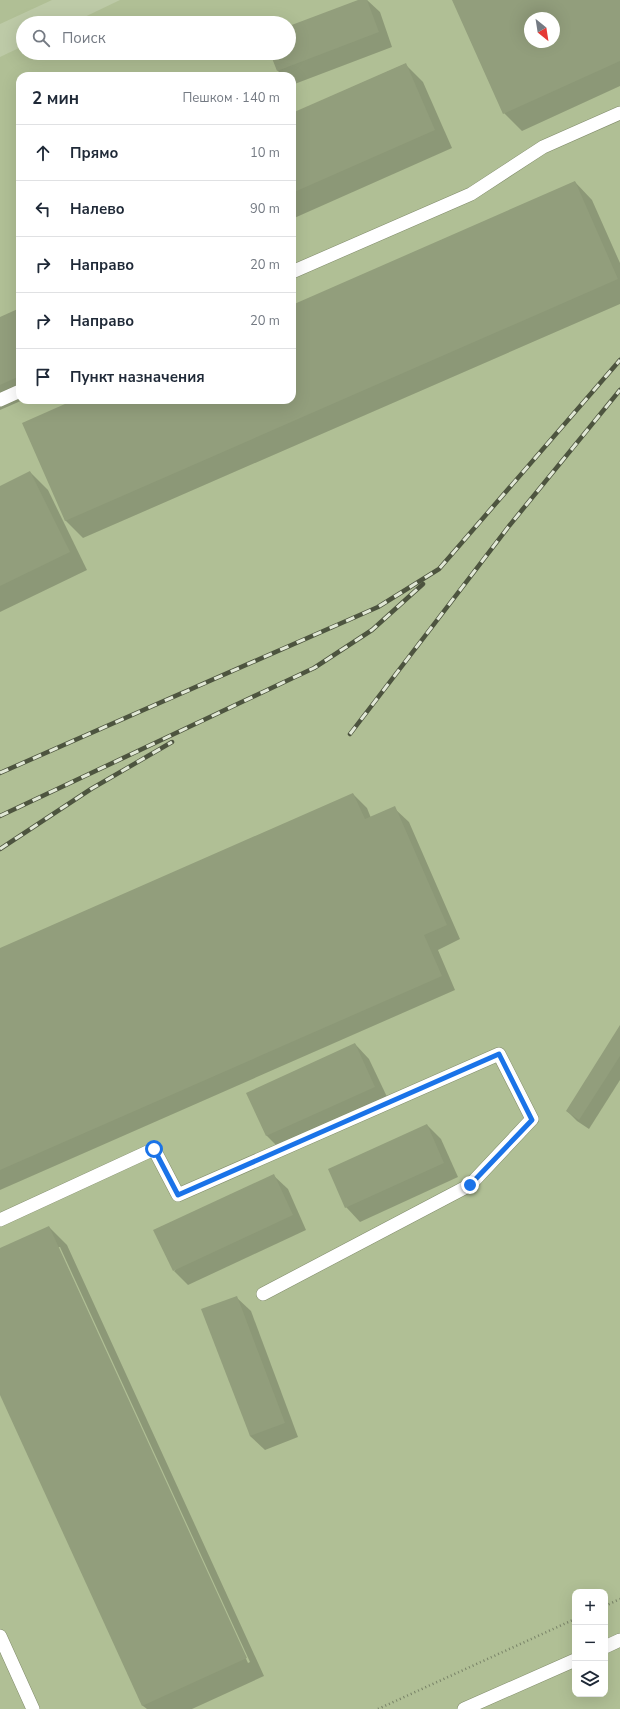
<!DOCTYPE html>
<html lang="ru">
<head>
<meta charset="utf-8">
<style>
	body { margin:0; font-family:"Nunito Sans",sans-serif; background:#f6f6f7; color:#1f2937 }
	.controls { position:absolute; right:12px; bottom:12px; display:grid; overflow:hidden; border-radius:8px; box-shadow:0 4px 16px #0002 }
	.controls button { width:36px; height:36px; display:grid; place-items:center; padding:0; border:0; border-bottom:1px solid #e0e1e3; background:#fff; color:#1f2937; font:20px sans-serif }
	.compass { position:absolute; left:524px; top:12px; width:36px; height:36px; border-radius:50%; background:#fff; box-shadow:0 4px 16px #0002; rotate:150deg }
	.stop { position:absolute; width:12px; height:12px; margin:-9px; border:3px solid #1a73e8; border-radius:50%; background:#fff }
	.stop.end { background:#1a73e8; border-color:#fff; box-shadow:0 1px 4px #0008 }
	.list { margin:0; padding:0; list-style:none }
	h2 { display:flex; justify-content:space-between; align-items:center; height:52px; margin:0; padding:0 16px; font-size:17px }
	h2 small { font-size:13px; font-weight:400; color:#747a83 }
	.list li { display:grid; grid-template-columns:26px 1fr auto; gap:12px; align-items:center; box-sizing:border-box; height:56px; padding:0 16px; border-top:1px solid #e0e1e3 }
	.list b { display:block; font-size:15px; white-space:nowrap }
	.list em { font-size:13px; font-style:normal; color:#747a83 }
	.icon { flex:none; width:22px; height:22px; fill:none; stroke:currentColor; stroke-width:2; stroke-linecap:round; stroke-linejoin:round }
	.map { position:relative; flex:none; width:620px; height:1709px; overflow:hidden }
	.search { position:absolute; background:#fff; box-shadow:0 4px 16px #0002; left:16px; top:16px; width:280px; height:44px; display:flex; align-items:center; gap:10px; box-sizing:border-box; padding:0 14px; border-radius:22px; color:#747a83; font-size:15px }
	.panel { position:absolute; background:#fff; box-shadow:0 4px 16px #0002; left:16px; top:72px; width:280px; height:332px; border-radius:12px }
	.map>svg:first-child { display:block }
	.built { fill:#b0bf95; fill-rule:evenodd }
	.shadow { fill:#0003; fill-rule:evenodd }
	.building { fill:#929e7c; fill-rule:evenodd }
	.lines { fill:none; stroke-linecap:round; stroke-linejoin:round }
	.lane-casing { stroke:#808c6a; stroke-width:14 }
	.path { stroke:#788267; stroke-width:2.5; stroke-dasharray:1 3; stroke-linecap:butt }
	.lane { stroke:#fff; stroke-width:13 }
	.rail-casing { stroke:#4d543f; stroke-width:4.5 }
	.rail { stroke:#e1e8d6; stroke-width:3; stroke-dasharray:9; stroke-linecap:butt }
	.route { stroke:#1a73e8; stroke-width:5 }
</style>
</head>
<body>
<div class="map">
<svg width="620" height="1709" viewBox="0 0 620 1709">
	<rect width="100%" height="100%" fill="#bdcaa7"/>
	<g class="built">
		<polygon points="0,0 52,0 0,24"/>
		<path d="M120,0H620V1709H0V57L23,46V53H289V23H72ZM530,18H554V42H530ZM20,76H292V400H20ZM575,1592H605V1694H575Z"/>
	</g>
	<g class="shadow">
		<polygon points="361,0 367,0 380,12 392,47 292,85 292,76 283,76 278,71 271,53 289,53 289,27"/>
		<path d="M453,0H620V86L522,131L504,113ZM530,18H554V42H530Z"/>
		<polygon points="405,64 423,82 452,148 292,219 292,114"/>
		<polygon points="575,182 592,200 620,263 620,304 83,538 65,520 76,400 292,400 292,306"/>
		<polygon points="20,309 20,400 23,400 0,410 0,318"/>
		<polygon points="30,472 48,490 87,570 0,612 0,487"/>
		<polygon points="353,794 367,808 371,818 394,808 409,822 460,939 438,950 455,990 0,1190 0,949"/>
		<polygon points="620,1027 620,1080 589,1129 577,1121 567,1111"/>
		<polygon points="355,1044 369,1059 389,1101 281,1150 267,1136 248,1094"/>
		<polygon points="427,1125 441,1139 458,1177 360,1222 346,1207"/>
		<polygon points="273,1175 288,1189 306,1230 188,1285 174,1271"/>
		<path d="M49,1227L67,1245L264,1676L192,1709H147L143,1706L0,1392V1249ZM58,1247H60L250,1662L248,1663Z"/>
		<polygon points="236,1297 251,1311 298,1437 265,1450 250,1436"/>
	</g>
	<g class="building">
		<polygon points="358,0 367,0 379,32 277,71 270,53 289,53 289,26"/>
		<path d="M452,0H620V61L503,114ZM530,18H554V42H530Z"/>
		<polygon points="406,63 435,130 292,193 292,113"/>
		<polygon points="575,181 618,279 65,521 22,423 74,400 292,400 292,305"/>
		<polygon points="20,308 20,376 0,385 0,317"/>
		<polygon points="30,471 70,552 0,586 0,486"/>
		<polygon points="353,793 365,819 395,806 447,925 424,935 442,976 0,1170 0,948"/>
		<polygon points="620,1025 620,1056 579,1120 566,1111"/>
		<polygon points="355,1043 375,1087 266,1136 246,1093"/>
		<polygon points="427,1124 444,1163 345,1208 328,1169"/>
		<polygon points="274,1174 293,1215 173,1271 153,1230"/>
		<polygon points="49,1226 247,1658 142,1706 0,1395 0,1248"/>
		<polygon points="237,1296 285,1423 250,1436 201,1309"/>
	</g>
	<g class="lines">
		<g class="lane-casing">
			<g id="lane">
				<polyline points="292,272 471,194 543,147 620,113"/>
				<polyline points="0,400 20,391"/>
				<polyline points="0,1220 154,1149 178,1195 499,1054 532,1119 470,1185 263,1294"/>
				<polyline points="0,1636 33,1709"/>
				<polyline points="605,1647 620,1640"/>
				<polyline points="464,1709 575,1660"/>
			</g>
		</g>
		<g class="path">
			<polyline points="605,1606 620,1599"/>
			<polyline points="378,1709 575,1619"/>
		</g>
		<use href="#lane" class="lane"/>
		<g class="rail-casing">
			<g id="rail">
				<polyline points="350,734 509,526 620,390"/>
				<polyline points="0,773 378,607 439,569 620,360"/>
				<polyline points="0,816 314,668 372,630 423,584"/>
				<polyline points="0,849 91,789 172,742"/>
			</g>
		</g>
		<use href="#rail" class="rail"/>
	</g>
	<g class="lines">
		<polyline class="route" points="154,1149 178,1195 499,1054 532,1120 470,1185"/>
	</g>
</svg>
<div class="controls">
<button>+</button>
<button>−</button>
<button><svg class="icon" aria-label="layers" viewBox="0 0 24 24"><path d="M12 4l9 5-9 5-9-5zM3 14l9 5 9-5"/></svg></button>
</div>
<svg class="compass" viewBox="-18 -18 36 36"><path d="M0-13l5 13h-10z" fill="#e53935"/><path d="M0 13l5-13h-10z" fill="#747a83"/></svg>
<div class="stop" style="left:154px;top:1149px"></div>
<div class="stop end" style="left:470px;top:1185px"></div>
<div class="search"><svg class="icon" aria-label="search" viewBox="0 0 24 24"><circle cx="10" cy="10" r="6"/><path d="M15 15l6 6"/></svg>Поиск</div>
<section class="panel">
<h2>2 мин<small>Пешком · 140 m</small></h2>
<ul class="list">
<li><svg class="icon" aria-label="ahead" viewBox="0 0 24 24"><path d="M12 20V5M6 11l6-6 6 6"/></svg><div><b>Прямо</b></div><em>10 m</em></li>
<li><svg class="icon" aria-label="left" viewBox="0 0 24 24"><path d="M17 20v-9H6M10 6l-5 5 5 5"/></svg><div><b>Налево</b></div><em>90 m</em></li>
<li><svg class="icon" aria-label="right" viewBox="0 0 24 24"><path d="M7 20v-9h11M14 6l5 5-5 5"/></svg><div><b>Направо</b></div><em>20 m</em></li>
<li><svg class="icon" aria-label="right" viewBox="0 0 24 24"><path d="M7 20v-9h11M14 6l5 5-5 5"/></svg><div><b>Направо</b></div><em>20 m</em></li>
<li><svg class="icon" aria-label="arrive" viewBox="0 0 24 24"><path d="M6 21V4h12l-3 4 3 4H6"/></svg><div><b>Пункт назначения</b></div></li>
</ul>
</section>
</div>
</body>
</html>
